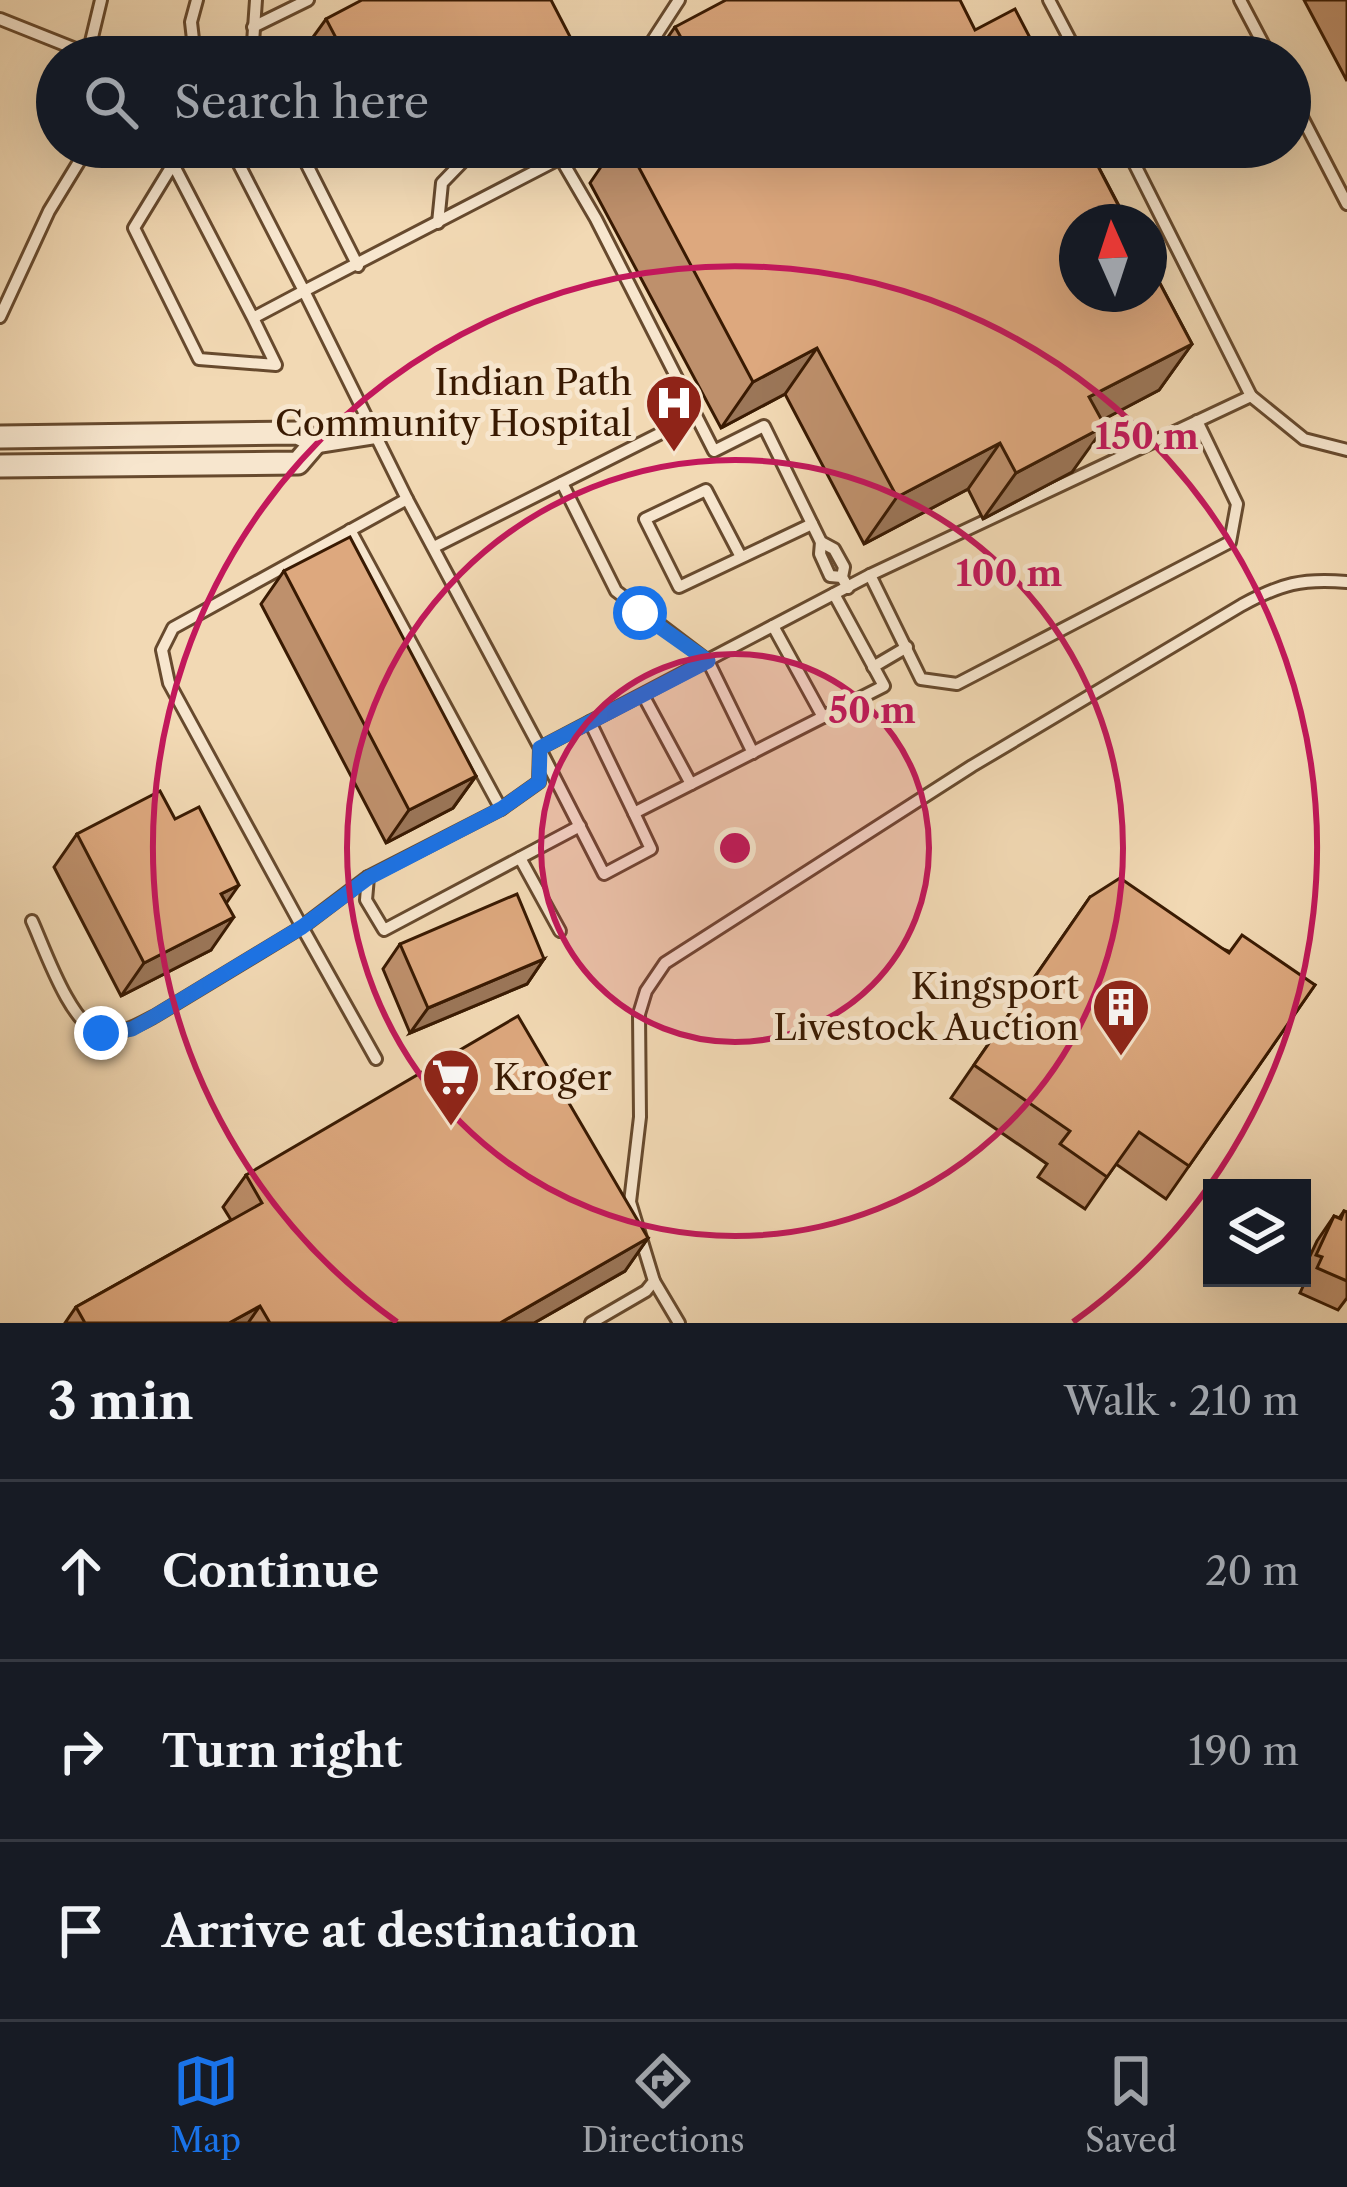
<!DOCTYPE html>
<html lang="en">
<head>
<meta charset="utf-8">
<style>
	body { margin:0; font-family:"Libre Caslon Text",serif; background:#242831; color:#f1f3f6 }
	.controls { position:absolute; right:36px; bottom:36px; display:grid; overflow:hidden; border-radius:0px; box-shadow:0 12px 48px #0002 }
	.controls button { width:108px; height:108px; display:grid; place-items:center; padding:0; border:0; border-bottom:3px solid #363941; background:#171b24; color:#f1f3f6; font:60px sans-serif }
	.compass { position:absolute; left:1059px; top:204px; width:108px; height:108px; border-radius:50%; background:#171b24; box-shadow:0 12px 48px #0002; rotate:357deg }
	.stop { position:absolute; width:36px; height:36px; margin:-27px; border:9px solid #1a73e8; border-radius:50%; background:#fff }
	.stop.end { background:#1a73e8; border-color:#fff; box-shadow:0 3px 12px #0008 }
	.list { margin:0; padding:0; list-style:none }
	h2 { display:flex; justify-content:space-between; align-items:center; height:156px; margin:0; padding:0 48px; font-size:51px }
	h2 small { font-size:39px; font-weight:400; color:#9ea1a6 }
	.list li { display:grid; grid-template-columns:78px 1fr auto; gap:36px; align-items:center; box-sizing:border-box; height:180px; padding:0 48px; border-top:3px solid #363941 }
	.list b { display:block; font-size:45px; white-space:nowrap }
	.list em { font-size:39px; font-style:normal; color:#9ea1a6 }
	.icon { flex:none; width:66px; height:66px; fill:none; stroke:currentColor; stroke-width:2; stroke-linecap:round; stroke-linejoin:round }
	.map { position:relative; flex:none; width:1347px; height:1323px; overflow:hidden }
	.search { position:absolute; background:#171b24; box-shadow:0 12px 48px #0002; left:36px; right:36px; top:36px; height:132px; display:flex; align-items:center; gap:30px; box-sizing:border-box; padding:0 42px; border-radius:66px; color:#9ea1a6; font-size:45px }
	.sheet { height:696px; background:#171b24 }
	nav { display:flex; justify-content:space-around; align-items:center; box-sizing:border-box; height:168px; border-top:3px solid #363941; background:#171b24; font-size:33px; color:#9ea1a6 }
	nav a { display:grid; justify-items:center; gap:6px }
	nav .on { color:#1a73e8 }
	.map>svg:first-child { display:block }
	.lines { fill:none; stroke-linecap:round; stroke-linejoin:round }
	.service-casing { stroke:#674a2e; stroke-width:16 }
	.minor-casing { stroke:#674a2e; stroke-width:27 }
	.service { stroke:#f7e6ce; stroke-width:10 }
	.minor { stroke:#f7e6ce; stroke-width:21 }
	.wall { fill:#be906c; stroke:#391a02; stroke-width:3 }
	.shaded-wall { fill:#9b7658; stroke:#391a02; stroke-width:3 }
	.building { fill:#dda87e; stroke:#391a02; stroke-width:3 }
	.route { stroke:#1a73e8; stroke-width:15 }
	.ring { fill:none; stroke:#c2185b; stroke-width:6 }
	.labels { text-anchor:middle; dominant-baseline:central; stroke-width:10; stroke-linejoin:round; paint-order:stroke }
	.poi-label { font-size:36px; fill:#391a02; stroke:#f7e6ce; text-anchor:end }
	.centre { fill:#c2185b; stroke:#f7e6ce; stroke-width:6 }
	.ring-label { font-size:36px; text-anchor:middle; font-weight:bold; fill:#c2185b; stroke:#f7e6ce; stroke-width:10; stroke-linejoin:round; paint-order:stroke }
</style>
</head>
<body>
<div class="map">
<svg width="1347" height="1323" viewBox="0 0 1347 1323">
	<rect width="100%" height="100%" fill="#f2d9b4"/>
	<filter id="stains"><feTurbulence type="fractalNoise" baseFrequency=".00167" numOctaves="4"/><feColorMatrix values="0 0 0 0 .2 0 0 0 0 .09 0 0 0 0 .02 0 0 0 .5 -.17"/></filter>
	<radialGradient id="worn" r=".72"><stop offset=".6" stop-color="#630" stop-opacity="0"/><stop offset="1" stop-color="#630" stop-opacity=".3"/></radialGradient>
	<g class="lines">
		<g class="service-casing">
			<g id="service">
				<polyline points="1049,0 1079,57"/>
				<polyline points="1240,0 1270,57"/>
				<polyline points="0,19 88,54"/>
				<polyline points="253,27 308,0"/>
				<polyline points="91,57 88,54 101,0"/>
				<polyline points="195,57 191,22 197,0"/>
				<polyline points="252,57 256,0"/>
				<polyline points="642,57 679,0"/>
				<polyline points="1290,94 1347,204"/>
				<polyline points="230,147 304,291 253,318 173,164 134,228 199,359 276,365 253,318"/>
				<polyline points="298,147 358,266"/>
				<polyline points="546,147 561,159 596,219 714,451 764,426 821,542 834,549 844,567 842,577 848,588"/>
				<polyline points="582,147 304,291 407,499 540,748 870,575 1251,396 1304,439 1347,450"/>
				<polyline points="1126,147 1251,396"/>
				<polyline points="438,223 442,183 471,153"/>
				<polyline points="0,317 49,211 88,147"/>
				<polyline points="562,483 616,591 708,661 753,753"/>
				<polyline points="407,499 173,628 162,650 169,683 302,927 368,877 501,809"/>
				<polyline points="350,530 501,809 539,782 540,748"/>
				<polyline points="821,542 820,554 830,576 842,577"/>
				<polyline points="434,547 695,416"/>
				<polyline points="741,557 706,490 645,519 679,587 812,524"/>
				<polyline points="870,575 921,679 957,684 1230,542 1237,504 1197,421"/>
				<polyline points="773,626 823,717"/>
				<polyline points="873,667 907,647"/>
				<polyline points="643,695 691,784"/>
				<polyline points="590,722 634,813 884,686 834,594"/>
				<polyline points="541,751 604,874 651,849 634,813"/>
				<polyline points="520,858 560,931"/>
				<polyline points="368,877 366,900 384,930 580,826"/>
				<path d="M32,921C44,947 71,1027 101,1033C119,1036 140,1024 155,1016L302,927L376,1059"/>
				<polyline points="654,1281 679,1323"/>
				<path d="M591,1323L646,1291L654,1281L630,1202L640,1117L639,1014L646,991L665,963L972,766L1242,605C1281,584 1302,578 1347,582"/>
			</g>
		</g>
		<g class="minor-casing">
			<g id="minor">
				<polyline points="0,437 298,433 316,442 373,433"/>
				<polyline points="0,466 298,463 316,442"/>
			</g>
		</g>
		<use href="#service" class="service"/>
		<use href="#minor" class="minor"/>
	</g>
	<g class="wall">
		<polygon points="1304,0 1347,0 1347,81"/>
		<polygon points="326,19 574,57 306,57 303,51"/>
		<polygon points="675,27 975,30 1040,57 654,57"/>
		<polygon points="352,147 390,147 360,162"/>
		<polygon points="609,147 1088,147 1192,344 1159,390 1102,420 1072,472 983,519 968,489 864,544 785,394 721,428 590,183 611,152"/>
		<polygon points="284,571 476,776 453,808 386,843 261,604"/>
		<polygon points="175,819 226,903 211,950 121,996 54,867 77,834"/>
		<polygon points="1090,897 1315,985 1166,1199 1116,1164 1085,1209 1038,1177 1047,1164 951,1098"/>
		<polygon points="400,944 544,959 527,984 410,1033 383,969"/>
		<polygon points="246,1175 648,1238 625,1271 534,1323 65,1323 76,1307 231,1220 223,1207"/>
		<polygon points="1344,1211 1347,1212 1347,1298 1338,1310 1300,1293 1305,1282 1299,1280 1302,1278 1302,1273 1317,1241 1334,1216 1339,1218"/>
	</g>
	<g class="shaded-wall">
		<polygon points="371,147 390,147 360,162"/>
		<polygon points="1192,344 1159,390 1057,444 1089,397"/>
		<polygon points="817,348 785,394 721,428 753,382"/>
		<polygon points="1105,426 1072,472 983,519 1016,473"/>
		<polygon points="1000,443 968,489 864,544 897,497"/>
		<polygon points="476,776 453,808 386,843 409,810"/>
		<polygon points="239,885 216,918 221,894"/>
		<polygon points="234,917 211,950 121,996 144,963"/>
		<polygon points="544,959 527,984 410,1033 428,1008"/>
		<polygon points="648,1238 625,1271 534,1323 500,1323"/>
		<polygon points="260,1306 248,1323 229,1323"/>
	</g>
	<g class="building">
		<polygon points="362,0 551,0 578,52 568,57 346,57 326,19"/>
		<polygon points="726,0 960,0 975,30 1015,9 1040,57 663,57 673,52 683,41 675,27"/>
		<polygon points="628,147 1088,147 1127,222 1077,222 1077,294 1149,294 1149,263 1192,344 1089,397 1105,426 1016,473 1000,443 897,497 817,348 753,382"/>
		<polygon points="350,537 476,776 409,810 284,571"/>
		<polygon points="160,791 175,819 199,807 239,885 221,894 234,917 144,963 77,834"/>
		<polygon points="1120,878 1229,953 1242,935 1315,985 1189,1166 1139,1132 1107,1177 1060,1144 1070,1131 974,1065 1090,897"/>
		<polygon points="517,894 544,959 428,1008 400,944"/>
		<polygon points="518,1016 648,1238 500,1323 270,1323 260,1306 229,1323 85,1323 76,1307 262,1203 246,1175"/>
		<polygon points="1344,1211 1347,1212 1347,1281 1317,1268 1322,1257 1316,1255 1334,1216 1341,1219"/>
	</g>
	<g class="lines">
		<polyline class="route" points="101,1033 132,1029 155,1016 302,927 368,878 501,809 539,782 540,748 708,661 640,613"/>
	</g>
	<circle cx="735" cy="848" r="194" fill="#c2185b" fill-opacity=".12"/>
	<g class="ring">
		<circle cx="735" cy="848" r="194"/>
		<circle cx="735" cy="848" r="388"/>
		<path d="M397 1322A582 582 0 1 1 1073 1322"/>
	</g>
	<defs>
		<g id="hospital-pin" transform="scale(3)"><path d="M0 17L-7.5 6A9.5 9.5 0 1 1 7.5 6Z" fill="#8f2418" stroke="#f7e6ce"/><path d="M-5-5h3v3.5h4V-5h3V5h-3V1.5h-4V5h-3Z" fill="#fff"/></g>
		<g id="building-pin" transform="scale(3)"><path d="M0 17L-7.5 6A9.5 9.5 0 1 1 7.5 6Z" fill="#8f2418" stroke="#f7e6ce"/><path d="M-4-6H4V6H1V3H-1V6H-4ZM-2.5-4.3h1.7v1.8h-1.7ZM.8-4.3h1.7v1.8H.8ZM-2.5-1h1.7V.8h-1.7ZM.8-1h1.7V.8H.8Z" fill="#fff"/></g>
		<g id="supermarket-pin" transform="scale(3)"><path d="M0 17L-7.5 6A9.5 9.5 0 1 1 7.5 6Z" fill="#8f2418" stroke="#f7e6ce"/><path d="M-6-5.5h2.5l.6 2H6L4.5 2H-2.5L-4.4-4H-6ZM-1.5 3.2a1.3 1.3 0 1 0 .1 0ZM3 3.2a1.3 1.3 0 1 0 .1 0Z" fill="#fff"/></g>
	</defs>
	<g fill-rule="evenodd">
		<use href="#hospital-pin" x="674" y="403"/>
		<use href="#building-pin" x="1121" y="1007"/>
		<use href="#supermarket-pin" x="451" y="1077"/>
	</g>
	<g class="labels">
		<g class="poi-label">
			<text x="632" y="382">Indian Path<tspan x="632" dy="41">Community Hospital</tspan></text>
			<text x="1079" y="986">Kingsport<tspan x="1079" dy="41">Livestock Auction</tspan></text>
			<text x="493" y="1077" text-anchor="start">Kroger</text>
		</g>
	</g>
	<circle cx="735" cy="848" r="18" class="centre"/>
	<g class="ring-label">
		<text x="1147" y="449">150 m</text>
		<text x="1009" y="586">100 m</text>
		<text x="872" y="723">50 m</text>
	</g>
	<rect width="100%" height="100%" filter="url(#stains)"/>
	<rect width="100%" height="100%" fill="url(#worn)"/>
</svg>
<div class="controls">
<button><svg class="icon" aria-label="layers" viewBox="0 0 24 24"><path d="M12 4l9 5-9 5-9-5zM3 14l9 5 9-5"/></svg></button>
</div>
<svg class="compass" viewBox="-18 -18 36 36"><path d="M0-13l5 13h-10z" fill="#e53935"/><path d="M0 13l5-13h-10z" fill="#9ea1a6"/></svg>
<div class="stop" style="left:640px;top:613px"></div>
<div class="stop end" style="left:101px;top:1033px"></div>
<div class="search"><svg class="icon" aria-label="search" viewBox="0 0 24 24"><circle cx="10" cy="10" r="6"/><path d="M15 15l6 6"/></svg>Search here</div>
</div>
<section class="sheet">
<h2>3 min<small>Walk · 210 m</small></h2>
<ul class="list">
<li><svg class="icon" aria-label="ahead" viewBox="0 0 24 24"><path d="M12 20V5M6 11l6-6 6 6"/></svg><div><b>Continue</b></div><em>20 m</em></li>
<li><svg class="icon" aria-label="right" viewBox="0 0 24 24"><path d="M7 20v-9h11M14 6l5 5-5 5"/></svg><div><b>Turn right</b></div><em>190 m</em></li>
<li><svg class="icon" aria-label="arrive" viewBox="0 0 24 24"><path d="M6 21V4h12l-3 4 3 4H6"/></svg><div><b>Arrive at destination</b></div></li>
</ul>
</section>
<nav>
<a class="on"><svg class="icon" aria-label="map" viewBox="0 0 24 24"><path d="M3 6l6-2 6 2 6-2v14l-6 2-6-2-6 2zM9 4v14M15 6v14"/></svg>Map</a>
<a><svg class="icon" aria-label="directions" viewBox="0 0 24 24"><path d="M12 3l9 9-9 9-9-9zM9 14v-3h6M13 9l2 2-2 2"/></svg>Directions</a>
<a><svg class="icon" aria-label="saved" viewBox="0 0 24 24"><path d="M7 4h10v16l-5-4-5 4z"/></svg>Saved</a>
</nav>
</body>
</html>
